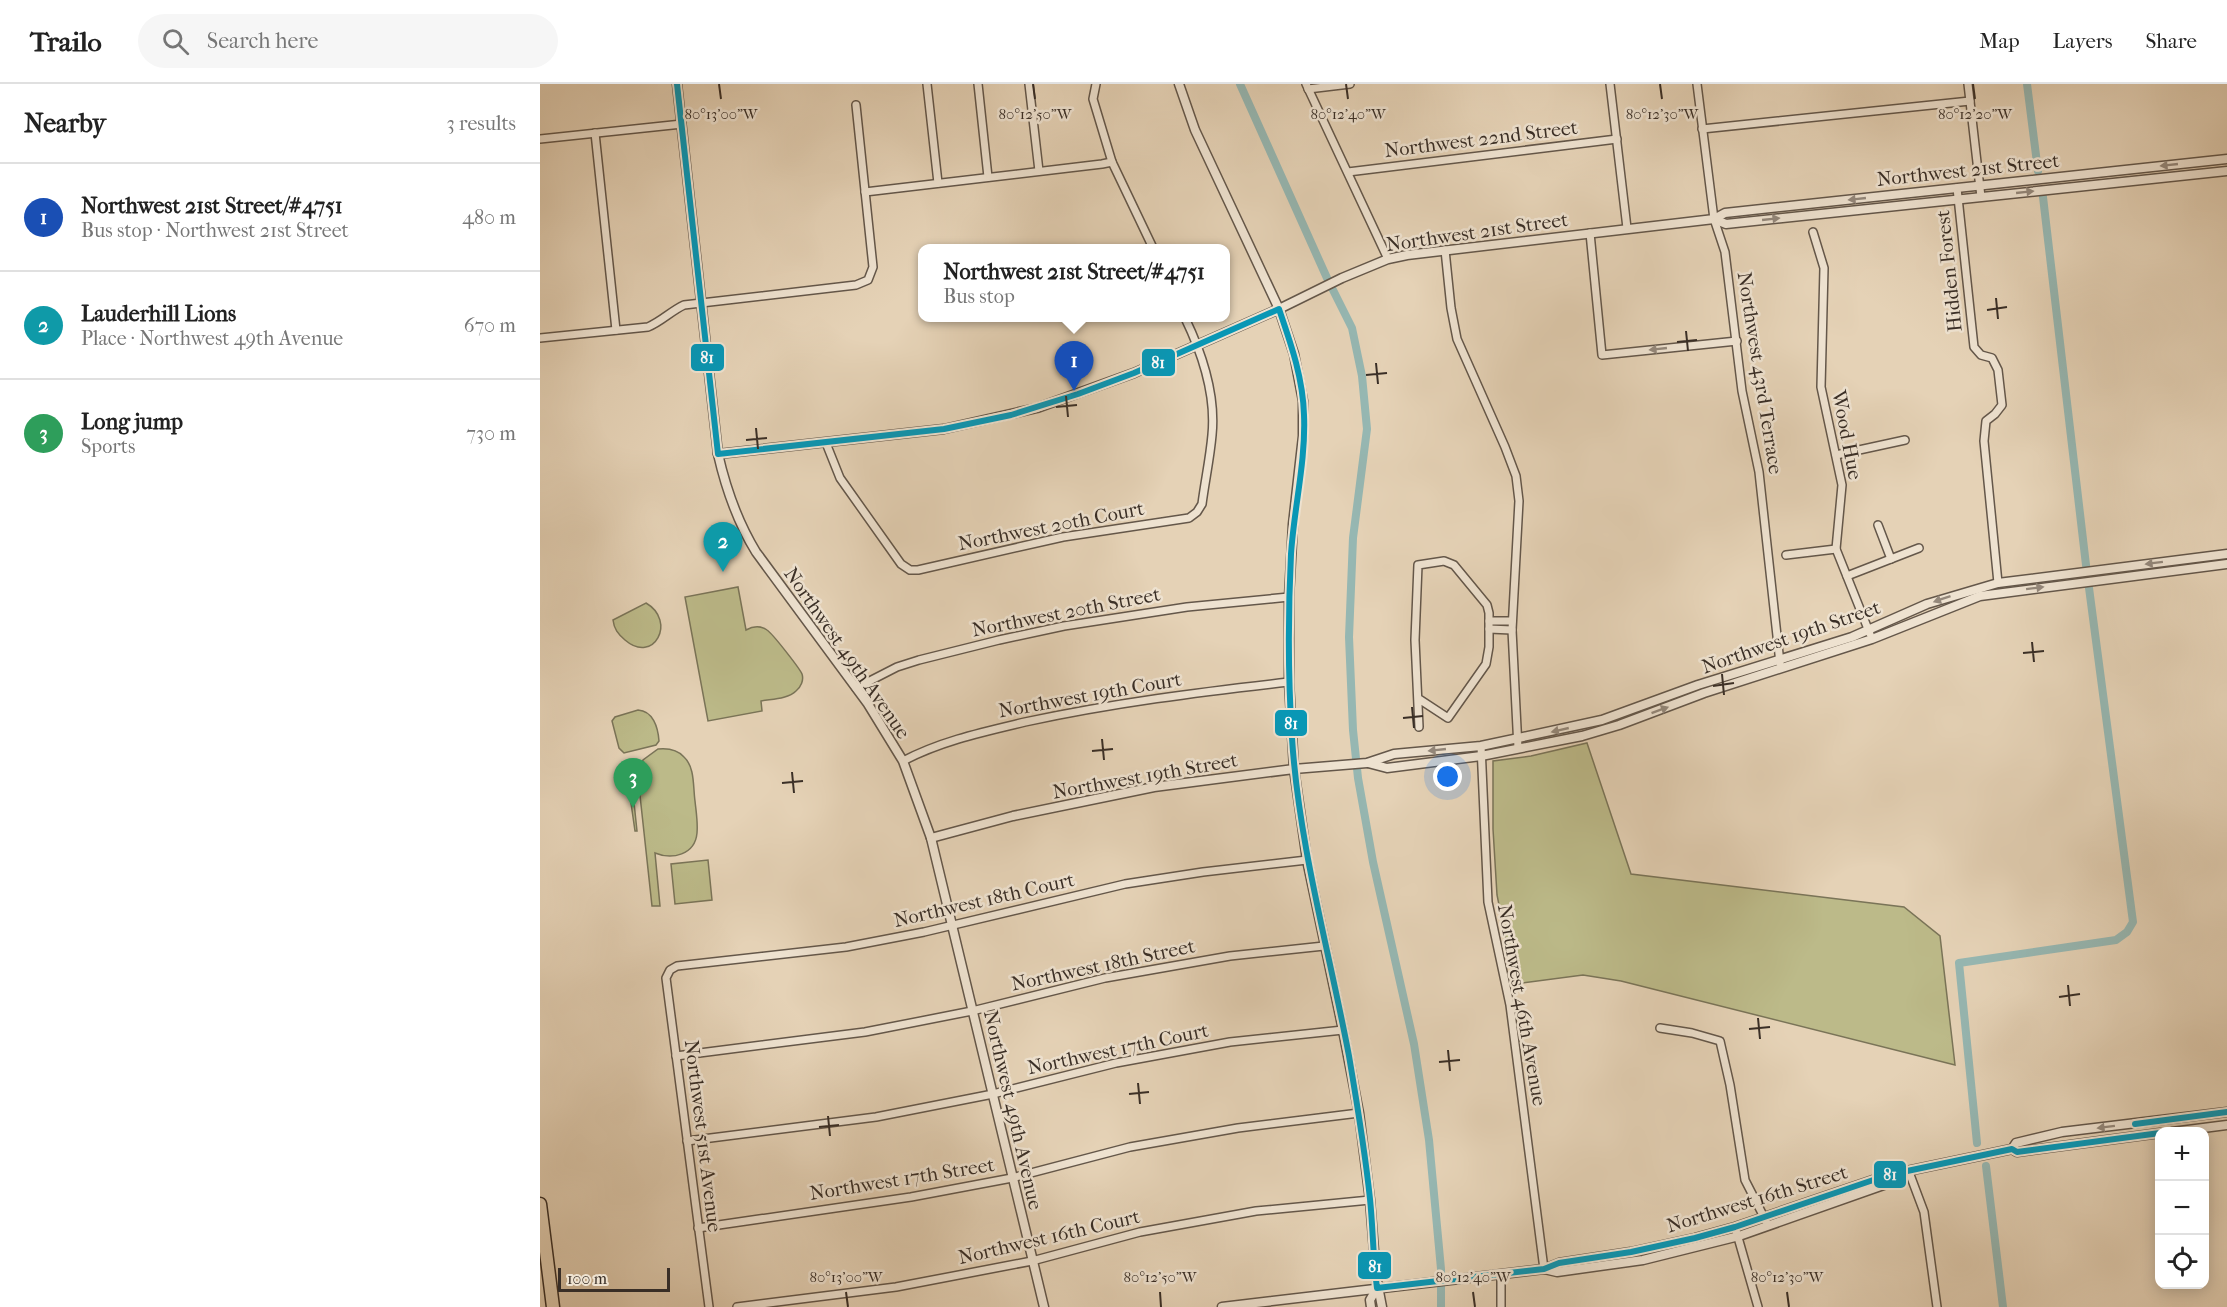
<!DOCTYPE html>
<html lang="en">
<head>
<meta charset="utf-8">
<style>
	body { margin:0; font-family:"IM FELL French Canon",serif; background:#f6f6f6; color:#222 }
	.controls { position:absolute; right:18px; bottom:18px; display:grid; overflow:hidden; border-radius:12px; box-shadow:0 3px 15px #0003 }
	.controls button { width:54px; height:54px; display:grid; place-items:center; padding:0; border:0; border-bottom:2px solid #e0e0e0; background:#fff; color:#222; font:30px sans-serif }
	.scale { position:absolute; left:18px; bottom:15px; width:112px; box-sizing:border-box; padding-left:6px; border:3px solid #392e26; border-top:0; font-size:16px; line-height:21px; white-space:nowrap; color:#392e26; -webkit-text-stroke:4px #eee2d0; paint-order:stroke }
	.you { position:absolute; left:908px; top:693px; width:21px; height:21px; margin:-15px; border:4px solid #fff; border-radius:50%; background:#1a73e8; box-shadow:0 0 0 9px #1a73e833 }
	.badge { display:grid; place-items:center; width:39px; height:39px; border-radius:50%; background:#8f2418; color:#fff; font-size:20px; font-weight:700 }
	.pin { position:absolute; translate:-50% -50px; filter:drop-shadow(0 2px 3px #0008) }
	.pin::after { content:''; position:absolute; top:32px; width:21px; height:18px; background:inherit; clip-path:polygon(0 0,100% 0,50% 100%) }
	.popup { position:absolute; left:378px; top:160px; width:312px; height:78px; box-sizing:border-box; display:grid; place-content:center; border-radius:12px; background:#fff; filter:drop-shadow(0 2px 4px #0005); font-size:20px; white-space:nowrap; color:#767676 }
	.popup b { font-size:22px; color:#222 }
	.popup::after { content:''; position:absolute; left:50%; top:100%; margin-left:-12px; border:12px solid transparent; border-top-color:#fff }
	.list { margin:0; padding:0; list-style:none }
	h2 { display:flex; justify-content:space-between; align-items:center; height:78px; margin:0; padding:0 24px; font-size:26px }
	h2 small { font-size:20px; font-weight:400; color:#767676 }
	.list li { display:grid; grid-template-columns:39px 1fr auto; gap:18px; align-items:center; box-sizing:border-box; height:108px; padding:0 24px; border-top:2px solid #e0e0e0 }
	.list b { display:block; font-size:22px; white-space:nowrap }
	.list p { margin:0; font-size:20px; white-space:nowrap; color:#767676 }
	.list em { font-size:20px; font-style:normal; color:#767676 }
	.icon { flex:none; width:33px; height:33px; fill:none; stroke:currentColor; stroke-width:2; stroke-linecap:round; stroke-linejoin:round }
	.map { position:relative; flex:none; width:1687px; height:1223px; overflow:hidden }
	header { display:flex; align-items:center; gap:36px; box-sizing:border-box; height:84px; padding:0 30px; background:#fff; border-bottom:2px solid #e0e0e0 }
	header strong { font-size:28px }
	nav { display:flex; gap:33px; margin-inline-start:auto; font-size:21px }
	.search { width:420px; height:54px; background:#f6f6f6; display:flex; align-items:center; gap:15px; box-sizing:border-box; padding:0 21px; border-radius:33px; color:#767676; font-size:22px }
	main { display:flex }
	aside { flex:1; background:#fff }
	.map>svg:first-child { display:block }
	.green { fill:#bcba89; stroke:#7a7458; stroke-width:1.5 }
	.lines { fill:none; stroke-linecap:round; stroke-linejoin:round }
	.canal { stroke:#96b7b2; stroke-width:8 }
	.minor-casing { stroke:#64574a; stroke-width:10 }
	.tertiary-casing { stroke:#64574a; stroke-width:11 }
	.motorway-casing { stroke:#392e26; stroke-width:15 }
	.minor { stroke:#eee2d0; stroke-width:7 }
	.tertiary { stroke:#eee2d0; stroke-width:8 }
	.motorway { stroke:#e5d2b6; stroke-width:12 }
	.bus-1-casing { stroke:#eee2d0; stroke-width:10 }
	.bus-1 { stroke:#0997b5; stroke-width:6 }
	.oneway { fill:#94887b }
	.ticks { fill:none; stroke:#392e26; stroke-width:2 }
	.labels { text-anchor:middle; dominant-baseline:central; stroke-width:5; stroke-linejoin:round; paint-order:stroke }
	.street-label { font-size:20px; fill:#392e26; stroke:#eee2d0 }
	.ticks-label { font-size:15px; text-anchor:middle; fill:#392e26; stroke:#eee2d0; stroke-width:5; stroke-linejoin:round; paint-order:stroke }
	.line-badge { stroke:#eee2d0; stroke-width:2 }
	.badge-label { font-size:16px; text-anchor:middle; font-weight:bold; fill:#fff }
</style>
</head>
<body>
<header>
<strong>Trailo</strong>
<div class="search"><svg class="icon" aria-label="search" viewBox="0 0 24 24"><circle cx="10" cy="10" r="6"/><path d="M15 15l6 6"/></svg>Search here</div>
<nav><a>Map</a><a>Layers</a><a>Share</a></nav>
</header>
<main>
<aside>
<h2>Nearby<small>3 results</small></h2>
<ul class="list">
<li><span class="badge" style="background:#1a4fb4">1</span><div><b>Northwest 21st Street/#4751</b><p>Bus stop · Northwest 21st Street</p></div><em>480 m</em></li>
<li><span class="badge" style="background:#0f9aa8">2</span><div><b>Lauderhill Lions</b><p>Place · Northwest 49th Avenue</p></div><em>670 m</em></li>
<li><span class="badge" style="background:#2e9e5b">3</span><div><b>Long jump</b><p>Sports</p></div><em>730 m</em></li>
</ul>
</aside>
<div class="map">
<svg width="1687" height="1223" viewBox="0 0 1687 1223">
	<rect width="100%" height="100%" fill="#e5d2b6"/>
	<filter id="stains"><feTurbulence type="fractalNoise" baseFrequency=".00333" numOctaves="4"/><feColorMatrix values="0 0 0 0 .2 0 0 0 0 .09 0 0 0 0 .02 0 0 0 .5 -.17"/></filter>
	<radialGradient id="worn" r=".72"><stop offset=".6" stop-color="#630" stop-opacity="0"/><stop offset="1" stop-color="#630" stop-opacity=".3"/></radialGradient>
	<g class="green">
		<path d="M198,503L206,546C213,542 220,541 227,546C233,550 260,585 262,590C264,596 261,603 256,607C248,615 231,615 221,617L222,627L168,637L145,513Z"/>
		<path d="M106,519C137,537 114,581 85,556C78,550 74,545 73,536Z"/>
		<path d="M98,626C113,627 118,643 119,657L116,661L84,669L79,664L72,637L75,633Z"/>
		<polygon points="1047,659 1091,790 1364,823 1400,852 1415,981 1081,897 1043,891 975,900 957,811 953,745 953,677 991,672"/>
		<path d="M118,665C128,664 137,665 144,673C155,683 153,703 155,717C156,727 158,738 157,749C155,771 132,776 115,769L120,822H112L98,693L103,676Z"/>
		<polygon points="91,690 97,747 95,747 87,691"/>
		<polygon points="168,776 172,816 135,820 131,780"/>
	</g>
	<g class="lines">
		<g class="canal">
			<polyline points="700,0 787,194 812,244 822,292 827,345 813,454 809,553 813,646 818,694 833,778 874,960 889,1056 901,1185 901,1223"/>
			<polyline points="1487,0 1498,87"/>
			<polyline points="1437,1059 1419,879 1576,856 1587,848 1593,838 1546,481 1503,113"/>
			<polyline points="1446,1082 1463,1223"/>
		</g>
		<g class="minor-casing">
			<g id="minor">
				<polyline points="387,0 398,99"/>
				<polyline points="438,0 448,93"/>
				<polyline points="489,0 499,87"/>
				<polyline points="556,0 553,15 572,78 613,164"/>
				<polyline points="766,0 848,175"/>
				<polyline points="1070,0 1087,144"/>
				<polyline points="1157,0 1174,135 1185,168 1202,307 1219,388 1240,579"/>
				<polyline points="1428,0 1441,113"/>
				<polyline points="768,5 810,0"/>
				<polyline points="1162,45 1430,17"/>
				<polyline points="55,49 76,246"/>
				<polyline points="0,55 142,40"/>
				<polyline points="808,88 1077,55"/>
				<polyline points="1417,104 1434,263 1441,271 1452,274 1458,286 1462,321 1455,330 1446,337 1444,357 1458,499"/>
				<polyline points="325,108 562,80 572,78"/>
				<polyline points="1273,148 1284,184 1281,303 1302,401 1296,465 1330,550"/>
				<polyline points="1050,149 1062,271 1197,257"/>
				<polyline points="905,166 911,224 917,255 965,363 976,392 979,417 972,546 978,664"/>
				<path d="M0,254L108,243C122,237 131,227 144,221L316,201L328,196L333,183L316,21"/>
				<path d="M286,359L300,394L361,480L370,486H378L523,453L649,434L657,428L662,420C665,397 670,374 672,351C676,311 662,269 645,234"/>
				<polyline points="1296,371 1365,356"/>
				<polyline points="1338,441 1351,475"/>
				<polyline points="1246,471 1296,465"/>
				<polyline points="1307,492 1379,464"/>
				<polyline points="949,537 972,537"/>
				<polyline points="949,545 972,546"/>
				<polyline points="316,604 357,583 379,576 459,556 524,542 647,523 749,513"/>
				<polyline points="879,615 908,634 946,580 949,563 949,529 947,521 914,481 904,477 878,481 875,556 879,643"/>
				<polyline points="941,662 948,818 970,921 1004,1185"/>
				<path d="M363,677C401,657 443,648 485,638C573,619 660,608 749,598"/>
				<polyline points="1120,944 1152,949 1180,957 1190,1001 1205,1096 1228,1141"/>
				<polyline points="136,972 325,948 432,927 565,894 690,872 784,862"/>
				<polyline points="147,1057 336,1033 453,1010 576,979 690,958 803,946"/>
				<polyline points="1369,1088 1384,1128 1397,1223"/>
				<polyline points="1195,1143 1218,1223"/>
				<polyline points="158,1144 371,1113 472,1094 590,1063 698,1044 819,1029"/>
				<polyline points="961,1190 961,1223"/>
				<polyline points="169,1223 126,894 130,886 137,882 306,863 384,848 585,800 663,788 767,776"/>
				<polyline points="197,1223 356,1203 492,1177 600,1148 716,1127 830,1116"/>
			</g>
		</g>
		<g class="tertiary-casing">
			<g id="tertiary">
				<path d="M137,0L178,370C186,405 197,437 216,468L328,620L363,677L391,754L504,1223"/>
				<polyline points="639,0 655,46 739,225 754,270 763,317 763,352 753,440 749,513 749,598 754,685 767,776 803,946 819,1029 830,1116 836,1192 842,1223"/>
				<polyline points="1174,135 1186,140 1687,87"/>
				<polyline points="178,370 404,345 497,324 594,289 739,225 802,194 848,175 867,171 1174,135 1185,129 1687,75"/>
				<polyline points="828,679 847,684 941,672 1042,652 1079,641 1164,609 1332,555 1440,512 1687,480"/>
				<polyline points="391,754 473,732 614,703 754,685 827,679 854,670 941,662 1062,636 1158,601 1312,553 1387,520 1458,499 1687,470"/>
				<polyline points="1632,1048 1687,1041"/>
				<polyline points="1472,1065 1476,1059 1522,1048 1687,1028"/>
				<polyline points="1004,1185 1017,1188 1103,1176 1199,1152 1355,1097 1366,1090"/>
				<polyline points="682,1223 1004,1185 1019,1179 1091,1168 1155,1154 1195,1143 1348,1091 1472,1065 1477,1068 1620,1049"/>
				<polyline points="831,1223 830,1216 837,1204"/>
			</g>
		</g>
		<g class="motorway-casing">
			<polyline id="motorway" points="0,1120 13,1223"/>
		</g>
		<use href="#minor" class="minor"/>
		<use href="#tertiary" class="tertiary"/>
		<use href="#motorway" class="motorway"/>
		<g class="bus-1-casing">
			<g id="bus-1">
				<path d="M137,0L178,370L404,345L471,331L538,310L594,289L739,225C751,260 763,294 764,331C766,377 754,424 751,470C748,531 748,593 752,654C759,762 789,866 809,972C817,1019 825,1067 830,1115C833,1144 833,1174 837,1204L1004,1185L1019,1179L1091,1168L1155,1154L1195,1143L1348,1091L1472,1065L1477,1068L1620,1049"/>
				<polyline points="1595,1040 1687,1028"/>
			</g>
		</g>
		<use href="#bus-1" class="bus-1"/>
	</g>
	<defs><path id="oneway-solid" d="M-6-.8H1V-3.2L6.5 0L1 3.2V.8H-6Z" transform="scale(1.5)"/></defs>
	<g class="oneway">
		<use href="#oneway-solid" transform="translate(1629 81) rotate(174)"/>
		<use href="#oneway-solid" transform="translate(1485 108) rotate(-6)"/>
		<use href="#oneway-solid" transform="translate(1317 115) rotate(174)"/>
		<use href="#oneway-solid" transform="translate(1231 135) rotate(-6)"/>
		<use href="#oneway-solid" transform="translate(1118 265) rotate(174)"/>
		<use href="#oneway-solid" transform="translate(1614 479) rotate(173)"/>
		<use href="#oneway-solid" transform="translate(1495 504) rotate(-7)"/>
		<use href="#oneway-solid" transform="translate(1402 515) rotate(161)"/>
		<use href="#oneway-solid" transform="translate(1120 626) rotate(-20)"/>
		<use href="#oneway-solid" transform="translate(1020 646) rotate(167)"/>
		<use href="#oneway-solid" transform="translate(897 666) rotate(174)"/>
		<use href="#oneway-solid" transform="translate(1566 1043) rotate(173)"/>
	</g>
	<path class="ticks" d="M179,0L181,15M493,0L495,15M806,0L808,15M1120,0L1122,15M1433,0L1435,15M1456,214L1458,235M1447,226L1467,223M1146,247L1148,267M1137,258L1157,256M836,279L838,300M826,291L847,289M526,312L528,333M516,323L537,321M216,344L218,365M206,356L227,354M1492,558L1494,578M1483,569L1504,567M1182,590L1184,611M1173,602L1194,599M872,623L874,644M863,634L883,632M562,655L564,676M552,667L573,665M252,688L254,709M242,699L263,697M1528,901L1530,922M1519,913L1540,910M1218,934L1220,955M1209,945L1230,943M908,966L910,987M899,978L920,976M598,999L600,1020M589,1010L609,1008M288,1032L290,1052M279,1043L299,1041M306,1208L308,1223M620,1208L621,1223M933,1208L935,1223M1247,1208L1249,1223"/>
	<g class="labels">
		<g class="street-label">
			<text transform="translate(941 55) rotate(-7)">Northwest 22nd Street</text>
			<text transform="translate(1428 86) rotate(-6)">Northwest 21st Street</text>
			<text transform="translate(937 148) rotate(-8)">Northwest 21st Street</text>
			<text transform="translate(1409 187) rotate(-96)">Hidden Forest</text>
			<text transform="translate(1220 289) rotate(81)">Northwest 43rd Terrace</text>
			<text transform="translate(1307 351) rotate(79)">Wood Hue</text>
			<text transform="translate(511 442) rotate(-11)">Northwest 20th Court</text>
			<text transform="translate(526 528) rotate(-11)">Northwest 20th Street</text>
			<text transform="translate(1251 553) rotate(-19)">Northwest 19th Street</text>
			<text transform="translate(307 569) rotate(55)">Northwest 49th Avenue</text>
			<text transform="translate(550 611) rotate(-10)">Northwest 19th Court</text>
			<text transform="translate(605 692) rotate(-10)">Northwest 19th Street</text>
			<text transform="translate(444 816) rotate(-13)">Northwest 18th Court</text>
			<text transform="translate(563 881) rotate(-12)">Northwest 18th Street</text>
			<text transform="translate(982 921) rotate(80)">Northwest 46th Avenue</text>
			<text transform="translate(578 965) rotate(-12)">Northwest 17th Court</text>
			<text transform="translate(473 1026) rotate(77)">Northwest 49th Avenue</text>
			<text transform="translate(163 1052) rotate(83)">Northwest 51st Avenue</text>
			<text transform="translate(362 1095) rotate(-9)">Northwest 17th Street</text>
			<text transform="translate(1217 1115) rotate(-17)">Northwest 16th Street</text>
			<text transform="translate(509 1153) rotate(-13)">Northwest 16th Court</text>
		</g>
	</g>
	<g class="ticks-label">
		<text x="181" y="35">80°13'00"W</text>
		<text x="495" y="35">80°12'50"W</text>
		<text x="808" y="35">80°12'40"W</text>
		<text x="1122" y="35">80°12'30"W</text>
		<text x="1435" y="35">80°12'20"W</text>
		<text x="306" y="1198">80°13'00"W</text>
		<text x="620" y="1198">80°12'50"W</text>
		<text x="933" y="1198">80°12'40"W</text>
		<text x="1247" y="1198">80°12'30"W</text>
	</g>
	<g class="line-badge">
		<rect x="150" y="259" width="35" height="29" rx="6" fill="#0997b5"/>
		<rect x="601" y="264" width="35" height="29" rx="6" fill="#0997b5"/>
		<rect x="734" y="625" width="34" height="28" rx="6" fill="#0997b5"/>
		<rect x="1333" y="1076" width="34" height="29" rx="6" fill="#0997b5"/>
		<rect x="817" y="1167" width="35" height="29" rx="6" fill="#0997b5"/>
	</g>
	<g class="badge-label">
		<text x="167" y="279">81</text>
		<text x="618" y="284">81</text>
		<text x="751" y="645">81</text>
		<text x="1350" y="1096">81</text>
		<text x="835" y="1188">81</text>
	</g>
	<rect width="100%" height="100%" filter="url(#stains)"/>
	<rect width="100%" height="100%" fill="url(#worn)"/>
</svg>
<div class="controls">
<button>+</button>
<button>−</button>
<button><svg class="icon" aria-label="locate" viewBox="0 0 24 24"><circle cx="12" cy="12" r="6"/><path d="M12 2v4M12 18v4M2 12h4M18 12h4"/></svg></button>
</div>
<div class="scale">100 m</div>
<div class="you"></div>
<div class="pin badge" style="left:534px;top:307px;background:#1a4fb4">1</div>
<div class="popup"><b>Northwest 21st Street/#4751</b>Bus stop</div>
<div class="pin badge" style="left:183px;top:488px;background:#0f9aa8">2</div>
<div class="pin badge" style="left:93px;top:724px;background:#2e9e5b">3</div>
</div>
</main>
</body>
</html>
